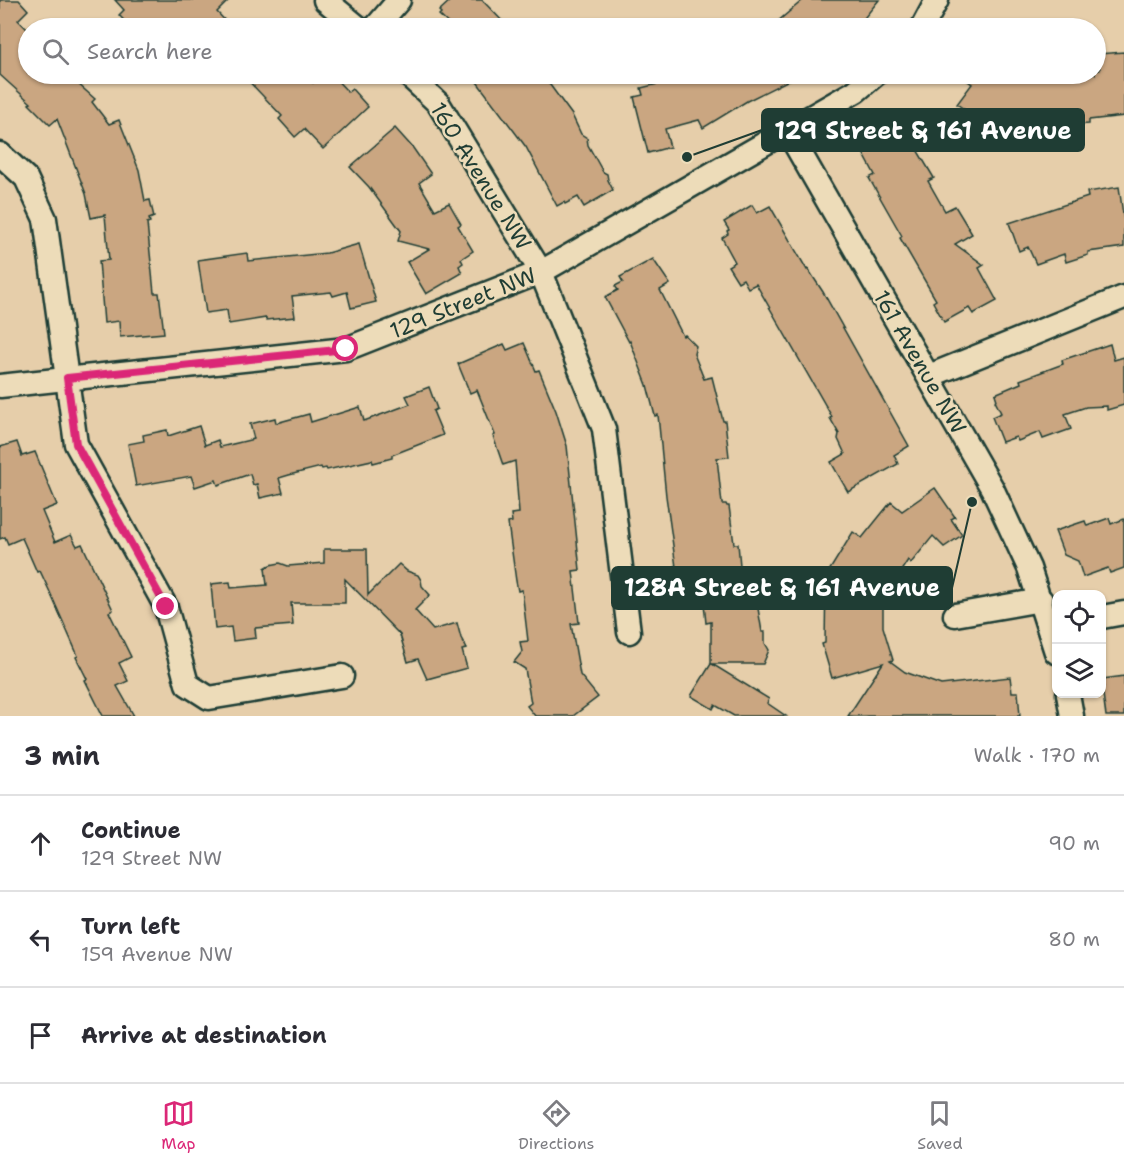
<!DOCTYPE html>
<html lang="en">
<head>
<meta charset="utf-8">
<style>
	body { margin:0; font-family:"Shantell Sans",sans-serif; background:#f7f7f7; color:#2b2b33 }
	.controls { position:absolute; right:18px; bottom:18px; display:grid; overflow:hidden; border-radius:12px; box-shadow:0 2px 4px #0004 }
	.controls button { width:54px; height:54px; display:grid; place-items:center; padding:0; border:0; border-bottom:2px solid #e1e1e2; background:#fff; color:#2b2b33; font:30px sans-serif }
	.stop { position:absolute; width:18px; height:18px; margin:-14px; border:4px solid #db2777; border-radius:50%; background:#fff }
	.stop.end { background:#db2777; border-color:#fff; box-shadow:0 2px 6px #0008 }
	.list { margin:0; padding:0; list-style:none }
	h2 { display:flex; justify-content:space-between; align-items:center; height:78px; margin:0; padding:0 24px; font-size:26px }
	h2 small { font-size:20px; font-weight:400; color:#7c7c81 }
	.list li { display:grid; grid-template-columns:39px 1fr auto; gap:18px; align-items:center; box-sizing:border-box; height:96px; padding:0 24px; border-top:2px solid #e1e1e2 }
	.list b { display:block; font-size:22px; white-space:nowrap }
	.list p { margin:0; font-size:20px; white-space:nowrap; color:#7c7c81 }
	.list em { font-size:20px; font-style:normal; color:#7c7c81 }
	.icon { flex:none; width:33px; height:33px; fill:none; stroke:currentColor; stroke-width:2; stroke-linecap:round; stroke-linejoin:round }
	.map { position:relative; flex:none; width:1124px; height:716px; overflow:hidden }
	.search { position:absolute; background:#fff; box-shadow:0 2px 4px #0004; left:18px; right:18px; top:18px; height:66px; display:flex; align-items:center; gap:15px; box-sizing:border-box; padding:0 21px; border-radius:33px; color:#7c7c81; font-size:22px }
	.sheet { height:366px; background:#fff }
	nav { display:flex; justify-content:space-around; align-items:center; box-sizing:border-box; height:84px; border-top:2px solid #e1e1e2; background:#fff; font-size:16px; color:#7c7c81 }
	nav a { display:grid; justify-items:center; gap:3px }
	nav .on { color:#db2777 }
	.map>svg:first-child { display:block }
	.building { fill:#caa681; stroke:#1f3d34; stroke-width:1.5 }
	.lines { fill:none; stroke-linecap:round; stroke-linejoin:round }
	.minor-casing { stroke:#1f3d34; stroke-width:27 }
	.minor { stroke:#eddcb9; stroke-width:22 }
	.route { stroke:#db2777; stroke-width:8 }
	.labels { text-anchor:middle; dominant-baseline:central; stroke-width:5; stroke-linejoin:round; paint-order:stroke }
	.street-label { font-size:22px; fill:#1f3d34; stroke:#eddcb9 }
	.leader { fill:none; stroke:#1f3d34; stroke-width:2 }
	.callout-dot { fill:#1f3d34; stroke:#eddcb9; stroke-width:2 }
	.callout { fill:#1f3d34; stroke:#1f3d34; stroke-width:2 }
	.callout-label { font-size:24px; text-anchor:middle; font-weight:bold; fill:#fff }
</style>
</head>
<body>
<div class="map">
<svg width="1124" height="716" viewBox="0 0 1124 716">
	<rect width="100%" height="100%" fill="#e6ceaa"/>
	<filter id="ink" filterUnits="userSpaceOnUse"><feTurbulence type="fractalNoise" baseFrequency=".0167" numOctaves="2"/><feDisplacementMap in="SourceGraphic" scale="12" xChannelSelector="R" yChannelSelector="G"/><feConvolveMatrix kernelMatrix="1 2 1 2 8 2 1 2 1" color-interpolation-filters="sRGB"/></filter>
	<g filter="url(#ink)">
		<g class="building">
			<polygon points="0,0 19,0 28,10 18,20 28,30 28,74 67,74 95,99 92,102 109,124 119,120 139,170 145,201 150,200 154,217 149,219 150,222 147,223 154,293 159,293 164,333 120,337 119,321 104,323 99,261 109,260 105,215 91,218 86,194 57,119 50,125 29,104 31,103 0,75"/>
			<polygon points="115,0 229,0 217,12 232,28 131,28 119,15 124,10"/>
			<polygon points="451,0 482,0 509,28 453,28 439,15 441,13 439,11"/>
			<polygon points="803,0 879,0 856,28 770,28"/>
			<polygon points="1124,52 1124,116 1089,120 1089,124 1042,127 1040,139 1024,137 1025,129 985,124 957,104 972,84 958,74 1095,74 1095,71 1100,70 1098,54"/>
			<polygon points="242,74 289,74 297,82 307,77 313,83 323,74 331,74 348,92 352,89 368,107 323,149 304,129 295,137 279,119 282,116"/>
			<polygon points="471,74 542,74 572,115 581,134 587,138 588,145 603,172 607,174 608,180 613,190 584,207 578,197 565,204 564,202 557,206 526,147"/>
			<polygon points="666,74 801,74 747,101 703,128 699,120 665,129 670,147 648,153 634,97 643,95 641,88 670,81"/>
			<polygon points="909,111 927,142 916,148 934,178 928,181 945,211 955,206 972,234 955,244 984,265 979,268 997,301 973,314 969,308 944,322 933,302 936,300 900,238 902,236 869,178 875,175 861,149 882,137 875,131"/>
			<polygon points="395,128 413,148 431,174 419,183 435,210 449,203 461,224 458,226 473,251 461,259 463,263 459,266 462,273 426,294 407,262 429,249 398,241 401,231 369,187 350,167"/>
			<polygon points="1119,187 1124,221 1124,247 1088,252 1088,255 1066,262 1064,254 1036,264 1028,247 1019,251 1009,223 1088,197 1087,192"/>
			<polygon points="752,205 757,213 770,206 807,270 808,269 823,292 909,446 894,455 898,464 848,492 831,462 845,454 838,439 839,434 830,418 832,417 756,284 748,288 743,279 738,282 728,266 735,262 722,238 728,234 727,231 729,230 724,222"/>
			<polygon points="359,244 376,302 351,308 347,292 333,296 331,292 292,296 295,317 266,320 266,318 229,324 227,310 206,313 198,260 247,253 248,261 327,253"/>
			<polygon points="653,259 670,284 660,290 683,336 685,335 696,346 694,354 704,379 712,377 723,421 725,421 729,457 717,458 722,504 726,504 727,506 729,506 734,544 738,544 742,587 754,585 762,632 765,632 765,643 769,650 763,664 712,664 769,699 767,703 786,716 734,716 715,705 713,709 691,696 711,664 711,622 706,623 702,584 697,585 696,572 677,574 666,496 658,415 655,416 647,385 630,341 629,342 605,297 618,290 615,286 623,282 620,277"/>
			<polygon points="524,343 536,371 539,370 556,411 567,446 580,570 573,571 579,623 571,624 580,675 598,697 573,716 535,716 527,706 531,703 525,669 514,662 522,652 520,642 528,641 522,590 518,591 516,581 508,523 512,522 511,514 519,513 515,461 503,465 493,436 495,435 477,390 470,393 458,364 504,344 507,350"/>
			<polygon points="1110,344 1114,360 1124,357 1124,405 1107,410 1107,406 1086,407 1065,414 1071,429 1043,439 1040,432 1018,441 1016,437 1002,442 992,417 1001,413 995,401 997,400 995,394 1021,383 1020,380 1063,364 1062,360"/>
			<polygon points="429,387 437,409 433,411 443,435 392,455 392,458 373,463 372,460 327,470 326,468 322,469 321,467 289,475 279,478 283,493 260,498 257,484 253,485 250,474 218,485 216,480 195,487 191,476 136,486 128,444 144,441 143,435 167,430 168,436 199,426 205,445 218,440 220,447 254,439 250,424 275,418 276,423 309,414 311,422 360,407 364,421 410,404 406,396"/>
			<polygon points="17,442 22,456 35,452 57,505 42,511 55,542 71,535 77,546 82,544 113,610 109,612 131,657 119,663 128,681 117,686 134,716 103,716 85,680 87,679 76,657 78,656 49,590 40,571 37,572 22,538 8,544 5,537 0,539 0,447"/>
			<polygon points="935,488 955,517 951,519 962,535 944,547 933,536 911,563 908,560 883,599 883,627 893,660 890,661 905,672 941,685 1010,677 1012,692 1018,692 1020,716 848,716 883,663 832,678 822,644 825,643 826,576 853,532 862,538 891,502 902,511"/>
			<polygon points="1109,518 1111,524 1124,519 1124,568 1110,573 1108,568 1083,577 1078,561 1064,555 1055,531 1085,521 1087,526"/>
			<polygon points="324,549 367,549 368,595 399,564 407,571 418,575 421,580 422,586 430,595 415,610 433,630 457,623 461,638 467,649 462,650 467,668 427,679 418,659 408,662 400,635 345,579 345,603 291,603 293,625 255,628 256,638 233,641 231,627 215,629 211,584 230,582 231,588 267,585 265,568 270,565 280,563 288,566 324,563"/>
			<polygon points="1124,676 1124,716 1106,716 1102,687 1104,686 1103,679"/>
		</g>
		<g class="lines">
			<g class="minor-casing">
				<g id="minor">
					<polyline points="325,0 359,28"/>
					<polyline points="375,28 399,0"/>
					<polyline points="922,28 937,0"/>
					<polyline points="407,74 438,103 541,272 604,429 629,632"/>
					<polyline points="787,130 992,488 1029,568 1056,652"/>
					<polyline points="0,154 26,178 45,219 76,444 166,607 187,684 209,698 342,676"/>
					<polyline points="929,376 1124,297"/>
					<polyline points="0,386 346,349 541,272 856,91 876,74"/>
					<polyline points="955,615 1041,600"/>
					<polyline points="1102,617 1124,613"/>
					<polyline points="1068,694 1072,716"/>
				</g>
			</g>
			<use href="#minor" class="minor"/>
		</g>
	</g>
	<g class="lines" filter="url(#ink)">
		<polyline class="route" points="166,607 76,444 67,378 346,349"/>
	</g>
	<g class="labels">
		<g class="street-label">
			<text transform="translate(481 176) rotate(58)">160 Avenue NW</text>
			<text transform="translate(463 303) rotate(-22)">129 Street NW</text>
			<text transform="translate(920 362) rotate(60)">161 Avenue NW</text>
		</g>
	</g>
	<path class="leader" d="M687 157L762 130M972 502L952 588"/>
	<g class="callout-dot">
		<circle cx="687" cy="157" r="6"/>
		<circle cx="972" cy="502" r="6"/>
	</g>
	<g class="callout">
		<rect x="762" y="109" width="322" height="42" rx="6"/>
		<rect x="612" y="567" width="340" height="42" rx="6"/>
	</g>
	<g class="callout-label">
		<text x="923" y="139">129 Street &amp; 161 Avenue</text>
		<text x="782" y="596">128A Street &amp; 161 Avenue</text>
	</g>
</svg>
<div class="controls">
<button><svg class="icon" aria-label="locate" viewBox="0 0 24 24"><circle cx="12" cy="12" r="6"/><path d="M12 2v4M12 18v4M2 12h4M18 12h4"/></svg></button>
<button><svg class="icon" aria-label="layers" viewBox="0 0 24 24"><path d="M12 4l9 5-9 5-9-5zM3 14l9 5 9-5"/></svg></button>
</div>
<div class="stop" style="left:346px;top:349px"></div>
<div class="stop end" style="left:166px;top:607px"></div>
<div class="search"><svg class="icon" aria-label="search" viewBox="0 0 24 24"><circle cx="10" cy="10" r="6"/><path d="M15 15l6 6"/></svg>Search here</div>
</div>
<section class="sheet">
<h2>3 min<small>Walk · 170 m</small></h2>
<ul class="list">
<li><svg class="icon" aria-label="ahead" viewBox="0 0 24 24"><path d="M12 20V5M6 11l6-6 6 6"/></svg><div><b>Continue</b><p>129 Street NW</p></div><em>90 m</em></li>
<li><svg class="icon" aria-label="left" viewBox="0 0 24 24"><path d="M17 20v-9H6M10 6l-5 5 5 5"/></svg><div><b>Turn left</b><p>159 Avenue NW</p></div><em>80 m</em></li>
<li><svg class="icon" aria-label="arrive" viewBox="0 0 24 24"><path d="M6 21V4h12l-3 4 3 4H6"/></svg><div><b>Arrive at destination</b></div></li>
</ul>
</section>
<nav>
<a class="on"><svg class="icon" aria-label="map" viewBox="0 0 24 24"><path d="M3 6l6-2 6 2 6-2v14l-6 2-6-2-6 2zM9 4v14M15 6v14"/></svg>Map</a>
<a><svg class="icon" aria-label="directions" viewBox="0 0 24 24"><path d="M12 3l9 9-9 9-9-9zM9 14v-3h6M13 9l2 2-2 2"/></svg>Directions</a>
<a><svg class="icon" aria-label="saved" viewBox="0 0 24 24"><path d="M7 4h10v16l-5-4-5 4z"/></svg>Saved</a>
</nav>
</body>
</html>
